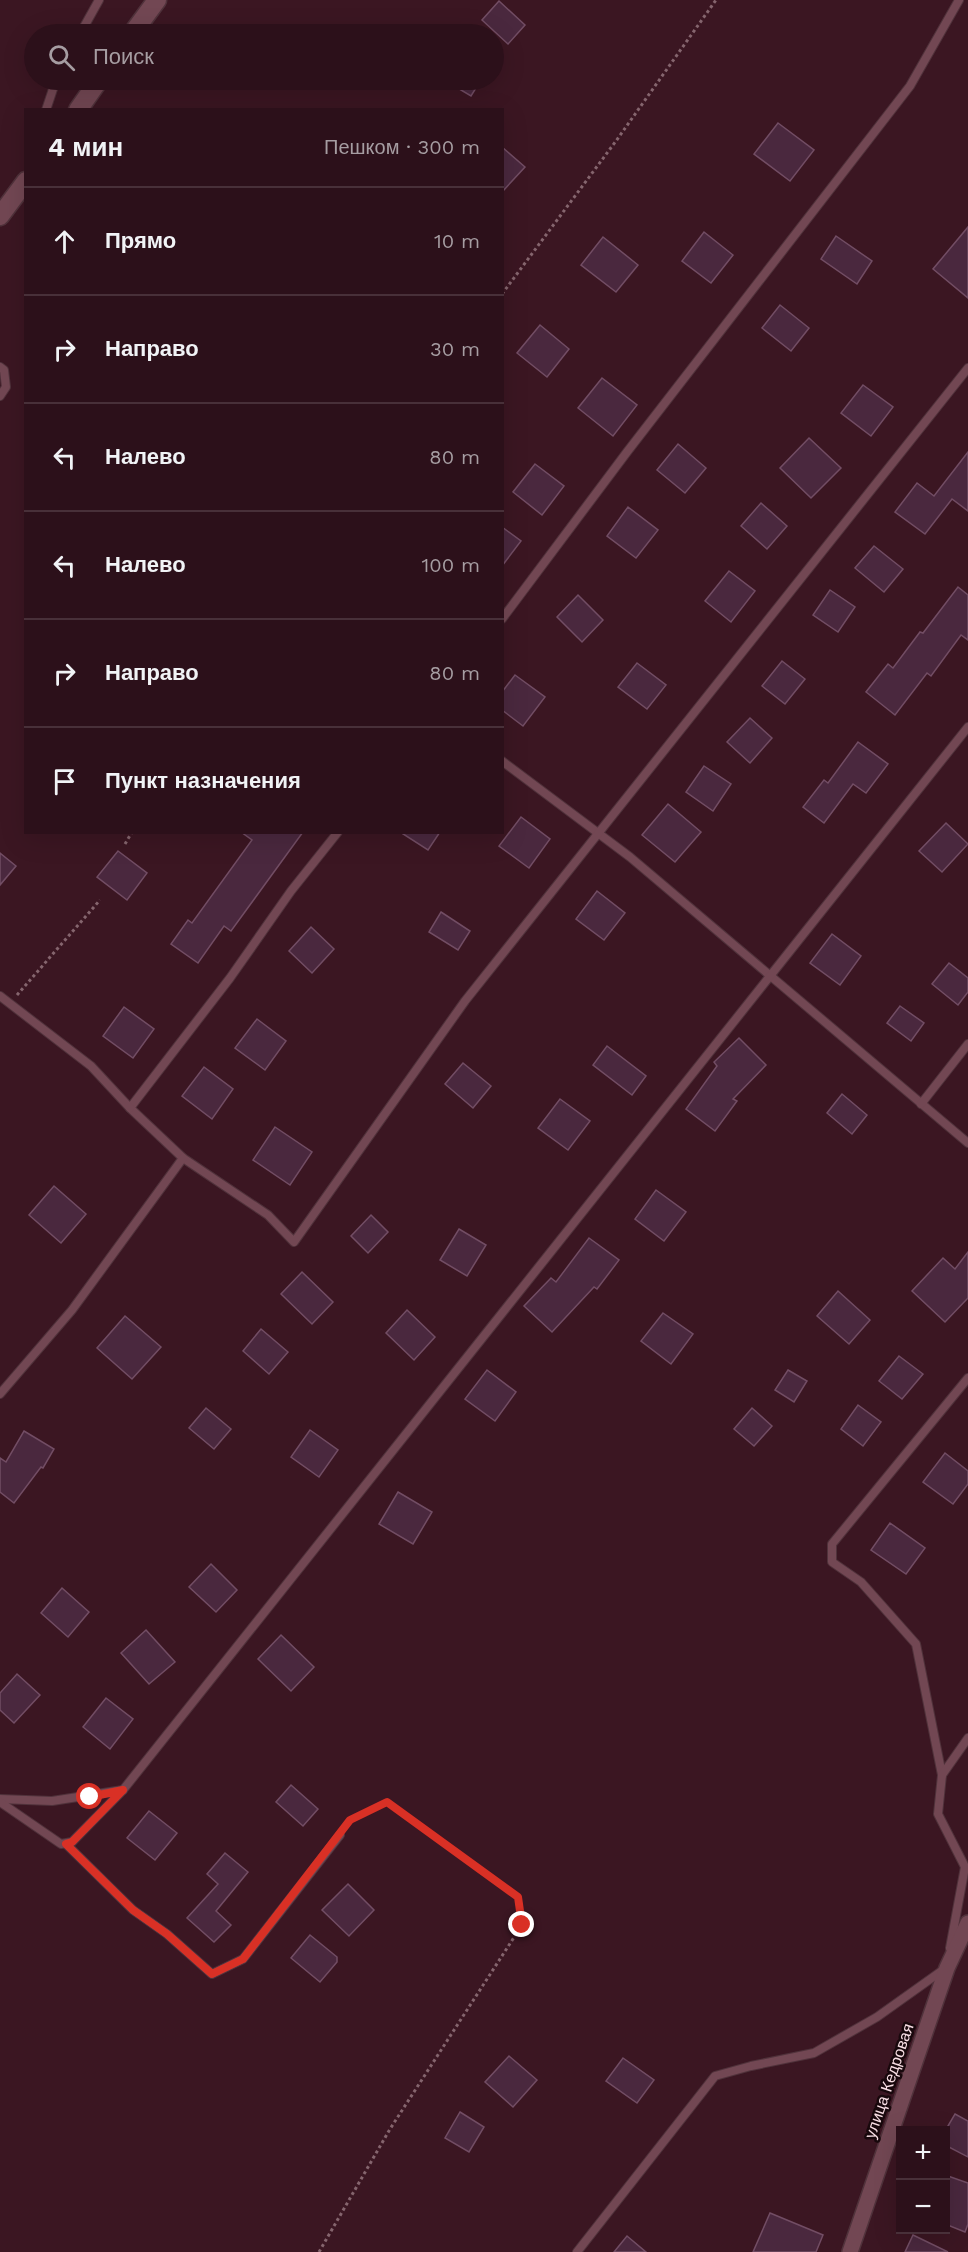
<!DOCTYPE html>
<html lang="ru">
<head>
<meta charset="utf-8">
<style>
	body { margin:0; font-family:"Work Sans",sans-serif; background:#341923; color:#f1f3f6 }
	.controls { position:absolute; right:18px; bottom:18px; display:grid; overflow:hidden; border-radius:0px; box-shadow:0 6px 24px #0002 }
	.controls button { width:54px; height:54px; display:grid; place-items:center; padding:0; border:0; border-bottom:2px solid #483039; background:#2c101a; color:#f1f3f6; font:30px sans-serif }
	.stop { position:absolute; width:18px; height:18px; margin:-14px; border:4px solid #d93025; border-radius:50%; background:#fff }
	.stop.end { background:#d93025; border-color:#fff; box-shadow:0 2px 6px #0008 }
	.list { margin:0; padding:0; list-style:none }
	h2 { display:flex; justify-content:space-between; align-items:center; height:78px; margin:0; padding:0 24px; font-size:26px }
	h2 small { font-size:20px; font-weight:400; color:#a69da2 }
	.list li { display:grid; grid-template-columns:39px 1fr auto; gap:18px; align-items:center; box-sizing:border-box; height:108px; padding:0 24px; border-top:2px solid #483039 }
	.list b { display:block; font-size:22px; white-space:nowrap }
	.list em { font-size:20px; font-style:normal; color:#a69da2 }
	.icon { flex:none; width:33px; height:33px; fill:none; stroke:currentColor; stroke-width:2; stroke-linecap:round; stroke-linejoin:round }
	.map { position:relative; flex:none; width:968px; height:2252px; overflow:hidden }
	.search { position:absolute; background:#2c101a; box-shadow:0 6px 24px #0002; left:24px; top:24px; width:480px; height:66px; display:flex; align-items:center; gap:15px; box-sizing:border-box; padding:0 21px; border-radius:33px; color:#a69da2; font-size:22px }
	.panel { position:absolute; background:#2c101a; box-shadow:0 6px 24px #0002; left:24px; top:108px; width:480px; height:726px; border-radius:0px }
	.map>svg:first-child { display:block }
	.building { fill:#4a283e; stroke:#724d64; stroke-width:1.5 }
	.lines { fill:none; stroke-linecap:round; stroke-linejoin:round }
	.lane-casing { stroke:#50323b; stroke-width:10 }
	.street-casing { stroke:#50323b; stroke-width:18 }
	.secondary-casing { stroke:#50323b; stroke-width:21 }
	.path { stroke:#85656e; stroke-width:3; stroke-dasharray:3 3; stroke-linecap:butt }
	.lane { stroke:#724753; stroke-width:8 }
	.street { stroke:#724753; stroke-width:15 }
	.secondary { stroke:#724753; stroke-width:18 }
	.route { stroke:#d93025; stroke-width:8 }
	.labels { text-anchor:middle; dominant-baseline:central; stroke-width:5; stroke-linejoin:round; paint-order:stroke }
	.street-label { font-size:16px; fill:#f8dee4; stroke:#18080c }
</style>
</head>
<body>
<div class="map">
<svg width="968" height="2252" viewBox="0 0 968 2252">
	<rect width="100%" height="100%" fill="#3b1622"/>
	<g class="building">
		<polygon points="499,1 525,25 508,44 482,20"/>
		<polygon points="444,80 481,80 471,96"/>
		<polygon points="778,123 814,150 790,181 754,154"/>
		<polygon points="502,147 525,167 502,192"/>
		<polygon points="968,227 968,298 933,269"/>
		<polygon points="704,232 733,255 711,283 682,261"/>
		<polygon points="836,236 872,261 857,284 821,259"/>
		<polygon points="603,237 638,265 616,292 581,265"/>
		<polygon points="780,305 809,328 791,351 762,328"/>
		<polygon points="540,325 569,349 547,377 517,353"/>
		<polygon points="602,378 637,405 613,436 578,408"/>
		<polygon points="863,385 893,407 871,436 841,413"/>
		<polygon points="809,438 841,468 811,498 780,468"/>
		<polygon points="678,444 706,468 685,493 657,470"/>
		<polygon points="968,452 968,511 952,499 925,534 895,512 917,483 934,496"/>
		<polygon points="535,464 564,486 542,515 513,492"/>
		<polygon points="761,503 787,526 767,549 741,526"/>
		<polygon points="628,507 658,530 636,558 607,536"/>
		<polygon points="502,527 521,541 502,566"/>
		<polygon points="874,546 903,569 884,592 855,568"/>
		<polygon points="729,571 755,591 731,622 705,601"/>
		<polygon points="958,587 968,595 968,640 961,635 931,676 927,673 895,715 866,692 888,664 893,668 920,632 923,633"/>
		<polygon points="830,590 855,607 838,632 813,615"/>
		<polygon points="578,595 603,620 582,642 557,617"/>
		<polygon points="782,661 805,679 785,704 762,686"/>
		<polygon points="637,663 666,685 647,709 618,687"/>
		<polygon points="515,675 545,697 523,726 502,710 502,692"/>
		<polygon points="750,718 772,738 750,763 727,742"/>
		<polygon points="858,742 888,764 866,793 853,784 824,823 803,807 824,780 828,783"/>
		<polygon points="704,766 731,784 713,811 686,792"/>
		<polygon points="668,804 701,832 675,862 642,835"/>
		<polygon points="521,817 550,839 529,868 499,846"/>
		<polygon points="946,823 968,844 942,872 919,851"/>
		<polygon points="241,832 303,832 231,931 224,926 198,963 171,944 188,920 192,923 252,840"/>
		<polygon points="400,832 440,832 428,850"/>
		<polygon points="118,851 147,873 127,900 97,877"/>
		<polygon points="0,853 16,866 0,885"/>
		<polygon points="597,891 625,913 604,940 576,919"/>
		<polygon points="441,912 470,931 458,950 429,932"/>
		<polygon points="311,927 334,949 312,973 289,951"/>
		<polygon points="832,934 861,956 840,985 810,963"/>
		<polygon points="949,963 968,978 968,992 958,1005 932,984"/>
		<polygon points="900,1006 924,1023 911,1041 887,1023"/>
		<polygon points="124,1007 154,1029 133,1058 103,1036"/>
		<polygon points="257,1019 286,1041 265,1070 235,1048"/>
		<polygon points="739,1038 766,1065 733,1099 737,1101 715,1131 686,1109 717,1066 714,1062"/>
		<polygon points="607,1046 646,1076 632,1095 593,1065"/>
		<polygon points="463,1063 491,1086 473,1108 445,1084"/>
		<polygon points="204,1067 233,1089 212,1119 182,1096"/>
		<polygon points="842,1094 867,1115 852,1134 827,1113"/>
		<polygon points="560,1099 590,1121 568,1150 538,1128"/>
		<polygon points="275,1127 312,1152 290,1185 253,1160"/>
		<polygon points="54,1186 86,1214 61,1243 29,1215"/>
		<polygon points="656,1190 686,1212 664,1241 635,1219"/>
		<polygon points="371,1215 388,1232 368,1253 351,1236"/>
		<polygon points="459,1229 486,1245 467,1276 440,1260"/>
		<polygon points="589,1238 619,1260 597,1289 594,1287 552,1332 524,1306 551,1278 556,1282"/>
		<polygon points="968,1252 968,1298 945,1322 912,1291 943,1258 955,1269"/>
		<polygon points="302,1272 333,1302 312,1324 281,1294"/>
		<polygon points="838,1291 870,1320 849,1344 817,1316"/>
		<polygon points="407,1310 435,1337 414,1360 386,1333"/>
		<polygon points="663,1313 693,1334 671,1364 641,1341"/>
		<polygon points="125,1316 161,1347 132,1379 97,1348"/>
		<polygon points="261,1329 288,1352 269,1374 243,1351"/>
		<polygon points="899,1356 923,1374 902,1399 879,1381"/>
		<polygon points="487,1370 516,1392 495,1421 465,1399"/>
		<polygon points="788,1370 807,1381 794,1402 775,1390"/>
		<polygon points="858,1405 881,1422 863,1446 841,1429"/>
		<polygon points="206,1408 231,1429 214,1449 189,1428"/>
		<polygon points="752,1408 772,1426 754,1446 734,1429"/>
		<polygon points="310,1430 338,1450 319,1477 291,1457"/>
		<polygon points="24,1431 54,1449 43,1468 41,1467 14,1503 0,1492 0,1458 6,1462"/>
		<polygon points="945,1453 968,1471 968,1484 953,1504 923,1482"/>
		<polygon points="398,1492 432,1512 413,1544 379,1524"/>
		<polygon points="890,1523 925,1548 906,1574 871,1550"/>
		<polygon points="211,1564 237,1590 216,1612 189,1587"/>
		<polygon points="62,1588 89,1612 68,1637 41,1613"/>
		<polygon points="146,1630 175,1662 149,1684 121,1653"/>
		<polygon points="281,1635 314,1667 291,1691 258,1659"/>
		<polygon points="17,1674 40,1695 14,1723 0,1710 0,1693"/>
		<polygon points="106,1698 133,1719 110,1749 83,1727"/>
		<polygon points="291,1785 318,1809 303,1826 276,1802"/>
		<polygon points="149,1811 177,1833 155,1860 127,1838"/>
		<polygon points="225,1853 248,1872 216,1911 231,1925 214,1942 187,1918 218,1884 207,1874"/>
		<polygon points="348,1884 374,1910 349,1936 322,1910"/>
		<polygon points="310,1935 337,1957 337,1962 320,1982 291,1958"/>
		<polygon points="509,2056 537,2080 513,2107 485,2082"/>
		<polygon points="623,2058 654,2080 637,2103 606,2081"/>
		<polygon points="460,2112 484,2127 469,2152 445,2138"/>
		<polygon points="955,2114 968,2121 968,2157 945,2145 945,2131"/>
		<polygon points="945,2175 968,2183 968,2224 965,2232 945,2224"/>
		<polygon points="770,2213 823,2235 816,2252 753,2252"/>
		<polygon points="913,2235 948,2252 905,2252"/>
		<polygon points="627,2236 646,2252 614,2252"/>
	</g>
	<g class="lines">
		<g class="lane-casing">
			<g id="lane">
				<polyline points="80,34 99,0"/>
				<polyline points="46,110 56,80"/>
				<polyline points="0,367 4,370 6,387 0,396"/>
				<polyline points="502,619 627,452 910,86 959,0"/>
				<polyline points="502,761 630,857 968,1143"/>
				<polyline points="338,832 291,891 230,978 130,1108 183,1158 268,1215 294,1242 465,1001 968,368"/>
				<polyline points="0,996 91,1066 130,1108"/>
				<polyline points="921,1104 968,1044"/>
				<polyline points="0,1394 72,1310 183,1158"/>
				<polyline points="942,1775 916,1644 861,1582 832,1562 832,1544 968,1378"/>
				<polyline points="0,1799 52,1801 123,1790"/>
				<polyline points="0,1802 61,1844 72,1842 123,1790 968,727"/>
				<polyline points="66,1844 133,1910 167,1934 212,1974 243,1959 340,1835"/>
				<polyline points="950,1948 965,1867 938,1814 942,1775 968,1738"/>
				<polyline points="577,2252 715,2076 751,2066 814,2053 877,2017 943,1970"/>
			</g>
		</g>
		<g class="street-casing">
			<polyline id="street" points="850,2252 947,1968 968,1923"/>
		</g>
		<g class="secondary-casing">
			<g id="secondary">
				<polyline points="132,34 157,0"/>
				<polyline points="78,110 99,80"/>
				<polyline points="0,216 26,181"/>
			</g>
		</g>
		<g class="path">
			<polyline points="502,294 616,141 716,0"/>
			<polyline points="125,844 132,832"/>
			<polyline points="17,995 100,900"/>
			<polyline points="319,2252 390,2129 522,1925 518,1897 388,1801 349,1820 345,1827"/>
		</g>
		<use href="#lane" class="lane"/>
		<use href="#street" class="street"/>
		<use href="#secondary" class="secondary"/>
	</g>
	<g class="lines">
		<polyline class="route" points="90,1797 123,1790 72,1842 66,1844 133,1910 167,1934 212,1974 243,1959 350,1820 387,1802 518,1897 522,1925"/>
	</g>
	<g class="labels">
		<g class="street-label">
			<text transform="translate(889 2081) rotate(-71)">улица Кедровая</text>
		</g>
	</g>
</svg>
<div class="controls">
<button>+</button>
<button>−</button>
</div>
<div class="stop" style="left:90px;top:1797px"></div>
<div class="stop end" style="left:522px;top:1925px"></div>
<div class="search"><svg class="icon" aria-label="search" viewBox="0 0 24 24"><circle cx="10" cy="10" r="6"/><path d="M15 15l6 6"/></svg>Поиск</div>
<section class="panel">
<h2>4 мин<small>Пешком · 300 m</small></h2>
<ul class="list">
<li><svg class="icon" aria-label="ahead" viewBox="0 0 24 24"><path d="M12 20V5M6 11l6-6 6 6"/></svg><div><b>Прямо</b></div><em>10 m</em></li>
<li><svg class="icon" aria-label="right" viewBox="0 0 24 24"><path d="M7 20v-9h11M14 6l5 5-5 5"/></svg><div><b>Направо</b></div><em>30 m</em></li>
<li><svg class="icon" aria-label="left" viewBox="0 0 24 24"><path d="M17 20v-9H6M10 6l-5 5 5 5"/></svg><div><b>Налево</b></div><em>80 m</em></li>
<li><svg class="icon" aria-label="left" viewBox="0 0 24 24"><path d="M17 20v-9H6M10 6l-5 5 5 5"/></svg><div><b>Налево</b></div><em>100 m</em></li>
<li><svg class="icon" aria-label="right" viewBox="0 0 24 24"><path d="M7 20v-9h11M14 6l5 5-5 5"/></svg><div><b>Направо</b></div><em>80 m</em></li>
<li><svg class="icon" aria-label="arrive" viewBox="0 0 24 24"><path d="M6 21V4h12l-3 4 3 4H6"/></svg><div><b>Пункт назначения</b></div></li>
</ul>
</section>
</div>
</body>
</html>
